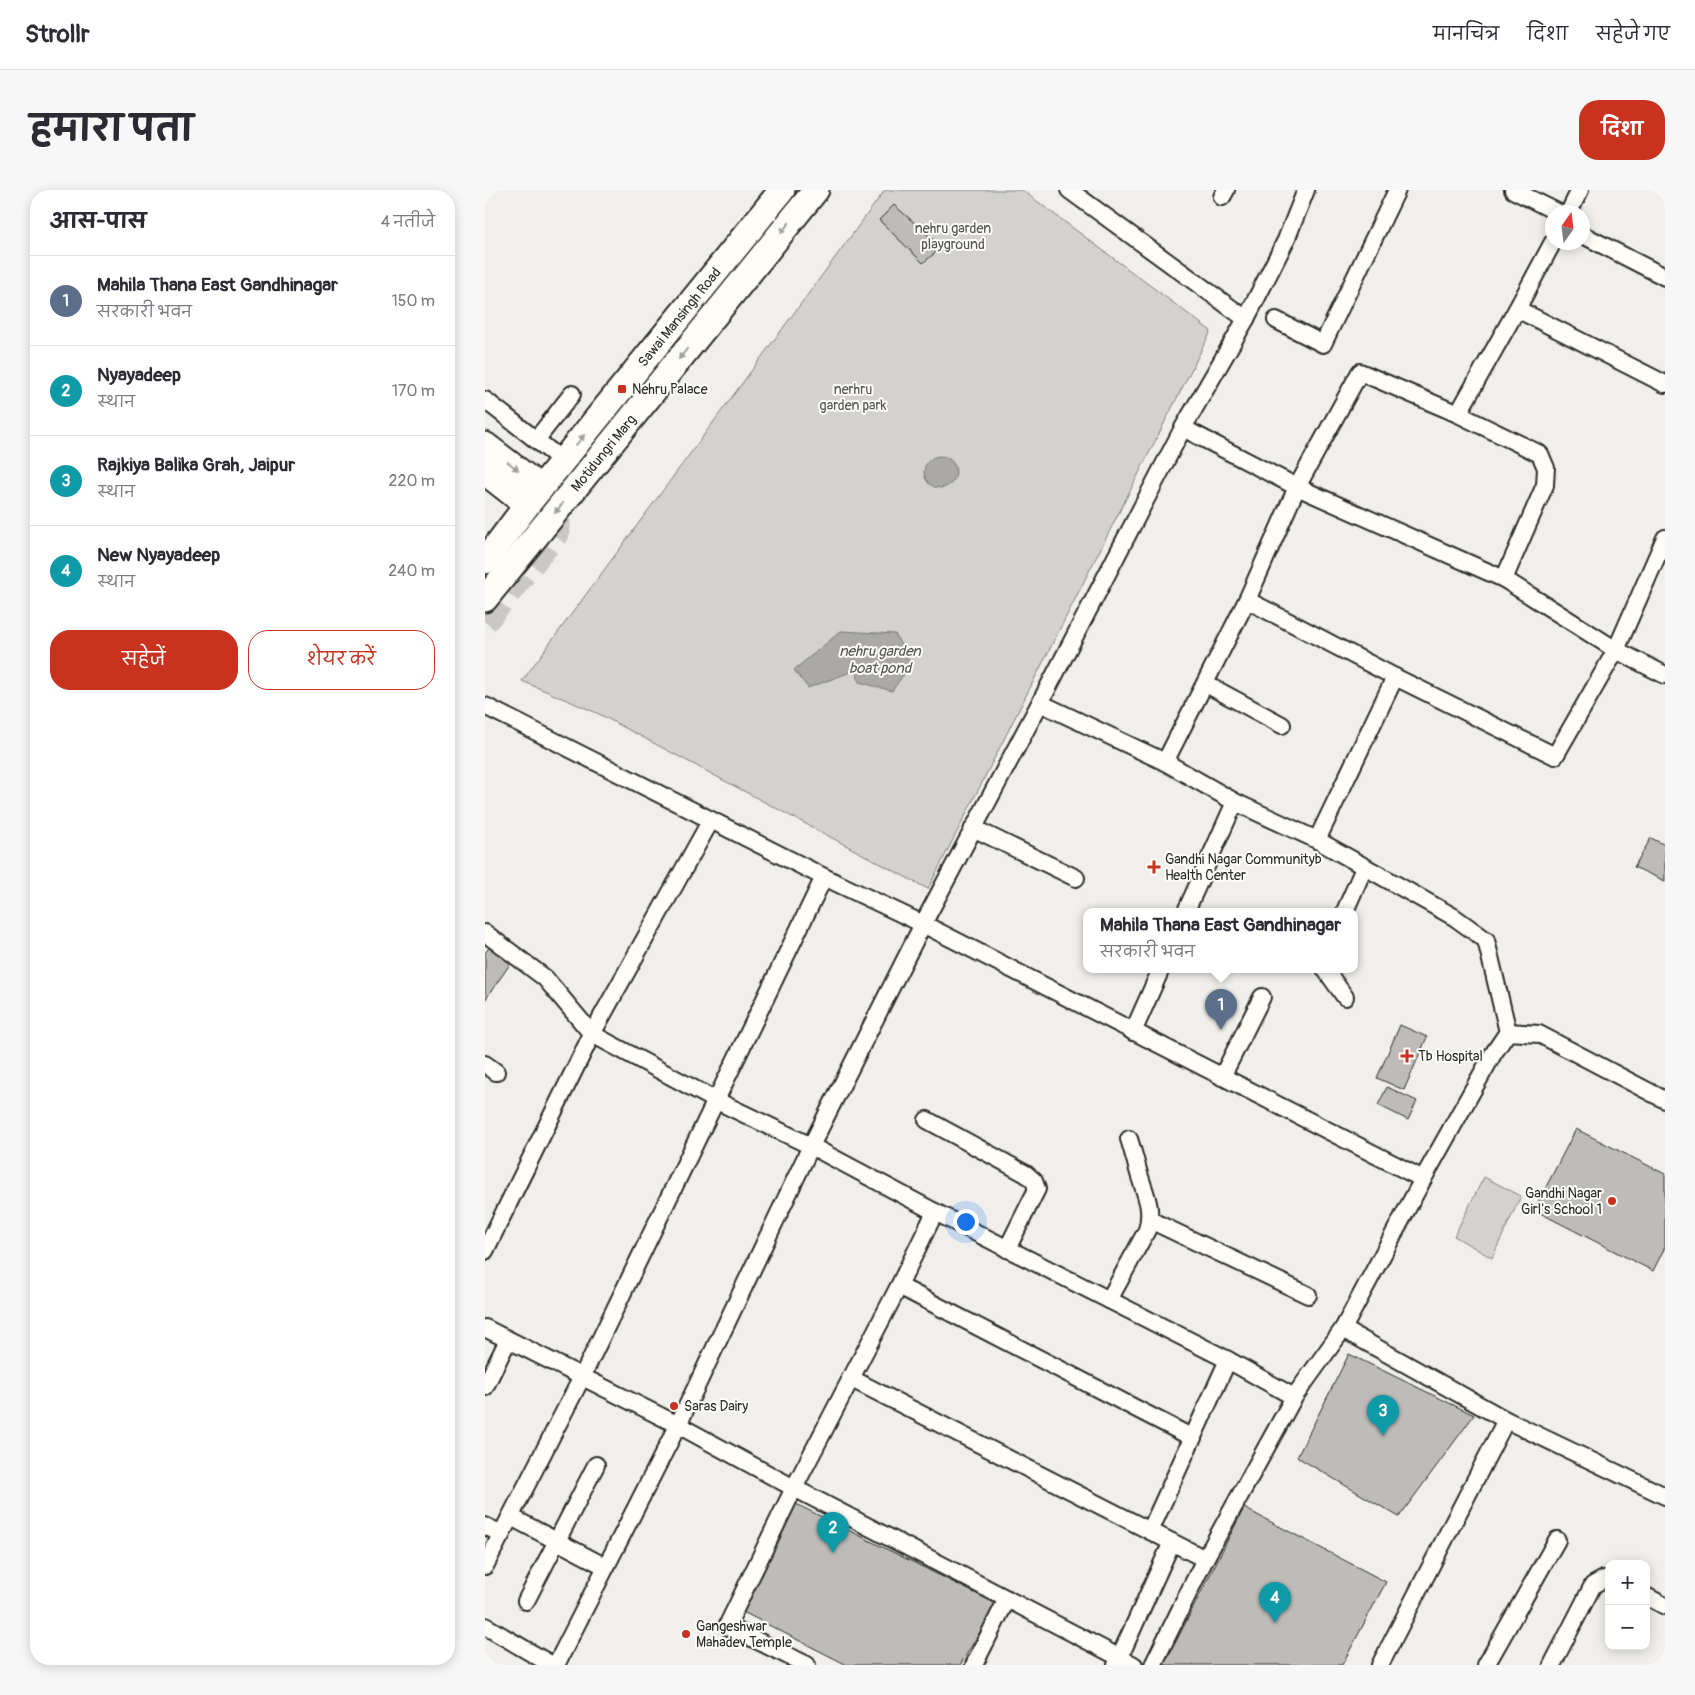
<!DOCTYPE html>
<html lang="hi">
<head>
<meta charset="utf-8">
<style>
	body { margin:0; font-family:Pangolin,"Playpen Sans Deva",sans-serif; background:#f7f7f7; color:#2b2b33 }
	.controls { position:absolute; right:15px; bottom:15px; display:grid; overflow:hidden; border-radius:10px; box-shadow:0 2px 12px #0003 }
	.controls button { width:45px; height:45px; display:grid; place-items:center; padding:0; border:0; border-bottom:1px solid #e1e1e2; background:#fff; color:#2b2b33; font:25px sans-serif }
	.compass { position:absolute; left:1060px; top:15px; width:45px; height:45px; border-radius:50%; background:#fff; box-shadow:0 2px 12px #0003; rotate:14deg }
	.you { position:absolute; left:480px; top:1031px; width:18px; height:18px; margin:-12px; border:4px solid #fff; border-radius:50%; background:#1a73e8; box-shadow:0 0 0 8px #1a73e833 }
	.badge { display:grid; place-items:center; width:32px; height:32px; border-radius:50%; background:#c8321e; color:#fff; font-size:16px; font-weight:700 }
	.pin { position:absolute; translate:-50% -41px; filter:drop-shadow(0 1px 2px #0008) }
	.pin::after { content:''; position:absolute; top:26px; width:18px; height:15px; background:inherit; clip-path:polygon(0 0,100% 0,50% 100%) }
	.popup { position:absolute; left:598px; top:718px; width:275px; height:65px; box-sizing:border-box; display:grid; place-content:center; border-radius:10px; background:#fff; filter:drop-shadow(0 1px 4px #0005); font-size:16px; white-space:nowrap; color:#7c7c81 }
	.popup b { font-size:19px; color:#2b2b33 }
	.popup::after { content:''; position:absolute; left:50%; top:100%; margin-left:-10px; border:10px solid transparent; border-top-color:#fff }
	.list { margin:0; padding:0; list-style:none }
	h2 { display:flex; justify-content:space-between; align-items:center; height:65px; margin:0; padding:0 20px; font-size:21px }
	h2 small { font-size:16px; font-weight:400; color:#7c7c81 }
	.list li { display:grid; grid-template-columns:32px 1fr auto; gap:15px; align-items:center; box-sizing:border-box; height:90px; padding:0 20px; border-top:1px solid #e1e1e2 }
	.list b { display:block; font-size:19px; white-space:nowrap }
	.list p { margin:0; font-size:16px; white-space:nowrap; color:#7c7c81 }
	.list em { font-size:16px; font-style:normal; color:#7c7c81 }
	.actions { display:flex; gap:10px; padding:15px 20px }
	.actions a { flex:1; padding:11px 0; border:1px solid #c8321e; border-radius:20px; text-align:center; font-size:18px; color:#c8321e }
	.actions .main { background:#c8321e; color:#fff }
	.map { position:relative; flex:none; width:1180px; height:1475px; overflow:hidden; border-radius:20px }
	header { display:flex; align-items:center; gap:30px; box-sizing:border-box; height:70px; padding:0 25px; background:#fff; border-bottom:1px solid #e1e1e2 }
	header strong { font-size:24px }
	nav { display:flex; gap:28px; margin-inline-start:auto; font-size:18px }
	.intro { display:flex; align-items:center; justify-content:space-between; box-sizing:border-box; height:120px; padding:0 30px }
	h1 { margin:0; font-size:35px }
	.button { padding:12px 22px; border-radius:20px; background:#c8321e; color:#fff; font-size:18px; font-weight:700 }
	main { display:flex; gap:30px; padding:0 30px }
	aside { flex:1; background:#fff; border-radius:20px; box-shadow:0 2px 12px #0003 }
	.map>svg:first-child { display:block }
	.green { fill:#d3d2cf; stroke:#7f7e7d }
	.water { fill:#aaa9a7; stroke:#777775 }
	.building { fill:#bdbcb8; stroke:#2b2b2b }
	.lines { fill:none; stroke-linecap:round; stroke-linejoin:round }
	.primary-tunnel { stroke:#c9c8c5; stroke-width:25; stroke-dasharray:25 12; stroke-linecap:butt }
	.street-casing { stroke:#2b2b2b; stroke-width:20 }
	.primary-casing { stroke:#2b2b2b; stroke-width:29 }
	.street { stroke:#fdfcf7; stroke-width:16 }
	.primary { stroke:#fdfcf7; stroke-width:25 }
	.oneway { fill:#9e9e9b }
	.poi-dot { fill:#c8321e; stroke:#fdfcf7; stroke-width:2 }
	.labels { text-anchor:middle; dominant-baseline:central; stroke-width:4; stroke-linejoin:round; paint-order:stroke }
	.park-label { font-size:14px; fill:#555554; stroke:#fdfcf7 }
	.street-label { font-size:14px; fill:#2b2b2b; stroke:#fdfcf7 }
	.poi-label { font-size:14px; fill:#2b2b2b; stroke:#fdfcf7; text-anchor:start }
	.water-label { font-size:15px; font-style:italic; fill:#575756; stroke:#fdfcf7 }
</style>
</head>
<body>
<header>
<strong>Strollr</strong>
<nav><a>मानचित्र</a><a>दिशा</a><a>सहेजे गए</a></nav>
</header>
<div class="intro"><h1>हमारा पता</h1><a class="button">दिशा</a></div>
<main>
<aside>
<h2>आस-पास<small>4 नतीजे</small></h2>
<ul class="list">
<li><span class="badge" style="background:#5c6f8a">1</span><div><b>Mahila Thana East Gandhinagar</b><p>सरकारी भवन</p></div><em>150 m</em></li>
<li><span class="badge" style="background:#0f9aa8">2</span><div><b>Nyayadeep</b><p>स्थान</p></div><em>170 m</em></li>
<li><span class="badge" style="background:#0f9aa8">3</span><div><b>Rajkiya Balika Grah, Jaipur</b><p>स्थान</p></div><em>220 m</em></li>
<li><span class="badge" style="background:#0f9aa8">4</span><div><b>New Nyayadeep</b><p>स्थान</p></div><em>240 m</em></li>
</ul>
<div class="actions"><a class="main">सहेजें</a><a>शेयर करें</a></div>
</aside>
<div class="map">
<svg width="1180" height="1475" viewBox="0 0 1180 1475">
	<rect width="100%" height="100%" fill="#f0efeb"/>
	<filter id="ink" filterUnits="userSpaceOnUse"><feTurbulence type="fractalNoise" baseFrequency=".02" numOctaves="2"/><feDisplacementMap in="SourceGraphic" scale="10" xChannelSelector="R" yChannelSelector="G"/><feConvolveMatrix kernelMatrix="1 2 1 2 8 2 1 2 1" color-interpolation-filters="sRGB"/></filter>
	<g filter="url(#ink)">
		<g class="green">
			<polygon points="400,0 537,0 726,141 443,699 112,523 37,491"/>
			<polygon points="999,987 1036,1006 1007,1068 969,1046"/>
		</g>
		<g class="water">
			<circle cx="455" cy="282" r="16"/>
			<polygon points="356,441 410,444 426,474 407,501 374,492 371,480 323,498 309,480"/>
		</g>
		<g class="building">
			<polygon points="409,15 457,57 438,73 394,30"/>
			<polygon points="1166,648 1180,655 1180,691 1149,677"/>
			<polygon points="6,755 28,770 0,810 0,763"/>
			<polygon points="915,835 942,847 919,900 892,888"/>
			<polygon points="902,897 932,911 923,930 893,915"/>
			<polygon points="1091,939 1180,984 1180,1057 1168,1081 1049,1020"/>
			<polygon points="864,1164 989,1225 914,1327 812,1267"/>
			<polygon points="309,1313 512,1414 475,1475 362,1475 258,1422"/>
			<polygon points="759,1318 901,1392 857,1475 679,1475"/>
		</g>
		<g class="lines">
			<polyline class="primary-tunnel" points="0,432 72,343 73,333 56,315 31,294"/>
			<g class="street-casing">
				<g id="street">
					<polyline points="584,0 761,129"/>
					<polyline points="1028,0 1072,22"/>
					<polyline points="737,7 741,0"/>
					<polyline points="1084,22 1095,0"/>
					<polyline points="1098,45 1180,87"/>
					<polyline points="1032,119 1180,194"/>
					<polyline points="791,130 838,154 912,0"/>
					<polyline points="0,210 78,271"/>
					<polyline points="973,224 1032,119 1068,52"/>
					<polyline points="698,238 812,297 1019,389 1131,460 1180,485"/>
					<polyline points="51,250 87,204"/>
					<polyline points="762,410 910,487 1070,566 1131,460 1180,348"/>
					<polyline points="721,494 797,535"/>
					<polyline points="555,513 680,572 750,612 832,650 969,727 1001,750 1023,842"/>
					<polyline points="0,516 339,687 438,734 938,989"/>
					<polyline points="680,572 762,410 812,297 875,182 973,224 1055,264 1061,278 1060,295 1019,389"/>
					<polyline points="488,638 591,688"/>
					<polyline points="832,650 910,487"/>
					<polyline points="701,721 750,612"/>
					<polyline points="860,721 879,678"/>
					<polyline points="0,743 60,788 107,844 232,911 326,956 450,1022 743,1170 809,1207"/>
					<polyline points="840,779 860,807"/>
					<polyline points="648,842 676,779"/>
					<polyline points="0,874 11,882"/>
					<polyline points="737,887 777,807"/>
					<polyline points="1180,910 1054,844 1023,842 1008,864 938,989 858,1139 1021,1230 1180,1306"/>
					<polyline points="442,930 541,984 549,991 552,999 522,1059"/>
					<polyline points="665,1030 823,1105"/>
					<polyline points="0,1061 107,844 226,630"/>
					<polyline points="414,1096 708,1248"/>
					<path d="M624,1110L662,1040C668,1019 661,1006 655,987C651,974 648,961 644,949"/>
					<polyline points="0,1138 193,1235 309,1298 649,1475"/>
					<polyline points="365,1188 720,1369"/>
					<polyline points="0,1197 23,1150"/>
					<polyline points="26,1327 121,1377"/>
					<polyline points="0,1336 17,1344"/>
					<polyline points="665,1341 743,1170"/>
					<polyline points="0,1376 97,1187 339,687"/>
					<polyline points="1161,1406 1180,1416"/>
					<polyline points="41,1411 111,1275"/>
					<polyline points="0,1436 67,1475"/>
					<polyline points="71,1475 193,1235 326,956 438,734 555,513 698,238 761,129 801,50 821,0"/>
					<polyline points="322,1475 242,1436 309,1298 414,1096 450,1022"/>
					<polyline points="489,1475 522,1409"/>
					<polyline points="631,1475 687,1352"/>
					<polyline points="668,1475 720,1369 809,1207 858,1139"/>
					<polyline points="895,1475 1021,1230"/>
					<polyline points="1001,1475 1072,1350"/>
					<polyline points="1067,1475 1108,1395 1119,1389 1124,1389"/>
				</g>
			</g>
			<g class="primary-casing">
				<g id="primary">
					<polyline points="0,255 56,298"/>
					<polyline points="0,282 42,315"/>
					<path id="s1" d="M0,371L42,315L297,0"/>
					<path id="s2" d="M0,409L331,0"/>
				</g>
			</g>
			<use href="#street" class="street"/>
			<use href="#primary" class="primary"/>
		</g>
		<defs><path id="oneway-solid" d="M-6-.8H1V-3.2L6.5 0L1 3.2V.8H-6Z" transform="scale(1.25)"/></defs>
		<g class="oneway">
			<use href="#oneway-solid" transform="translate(300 38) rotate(129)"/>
			<use href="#oneway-solid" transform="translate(198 164) rotate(129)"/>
			<use href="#oneway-solid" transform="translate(95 250) rotate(-51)"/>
			<use href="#oneway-solid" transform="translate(28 276) rotate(37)"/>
			<use href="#oneway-solid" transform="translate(74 318) rotate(129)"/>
		</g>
	</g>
	<g class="poi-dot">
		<rect x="132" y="194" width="10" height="10" rx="2.5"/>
		<path d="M666.5 669.5h5v5h5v5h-5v5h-5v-5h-5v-5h5z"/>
		<path d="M919.5 858.5h5v5h5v5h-5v5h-5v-5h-5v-5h5z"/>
		<circle cx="1127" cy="1011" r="5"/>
		<circle cx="189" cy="1216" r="5"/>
		<circle cx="201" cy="1444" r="5"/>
	</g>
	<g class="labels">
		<g class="park-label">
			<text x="468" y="38">nehru garden<tspan x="468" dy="16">playground</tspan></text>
			<text x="368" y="199">nerhru<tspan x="368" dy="16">garden park</tspan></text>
		</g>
		<g class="street-label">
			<text stroke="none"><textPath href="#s1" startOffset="312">Sawai Mansingh Road</textPath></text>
			<text stroke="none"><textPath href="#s2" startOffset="188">Motidungri Marg</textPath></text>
		</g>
		<g class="poi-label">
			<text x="147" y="199">Nehru Palace</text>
			<text x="680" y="669">Gandhi Nagar Communityb<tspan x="680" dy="16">Health Center</tspan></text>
			<text x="933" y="866">Tb Hospital</text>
			<text x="1117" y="1003" text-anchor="end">Gandhi Nagar<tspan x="1117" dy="16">Girl's School 1</tspan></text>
			<text x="199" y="1216">Saras Dairy</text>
			<text x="211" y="1436">Gangeshwar<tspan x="211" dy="16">Mahadev Temple</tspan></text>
		</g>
		<g class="water-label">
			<text x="395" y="461">nehru garden<tspan x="395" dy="17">boat pond</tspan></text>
		</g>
	</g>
</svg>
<div class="controls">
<button>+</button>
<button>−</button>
</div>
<svg class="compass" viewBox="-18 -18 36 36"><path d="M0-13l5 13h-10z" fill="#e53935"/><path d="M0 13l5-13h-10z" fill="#7c7c81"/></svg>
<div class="you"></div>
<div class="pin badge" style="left:736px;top:840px;background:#5c6f8a">1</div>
<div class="popup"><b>Mahila Thana East Gandhinagar</b>सरकारी भवन</div>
<div class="pin badge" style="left:348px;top:1363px;background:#0f9aa8">2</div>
<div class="pin badge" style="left:898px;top:1246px;background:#0f9aa8">3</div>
<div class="pin badge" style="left:790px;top:1433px;background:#0f9aa8">4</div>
</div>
</main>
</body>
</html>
